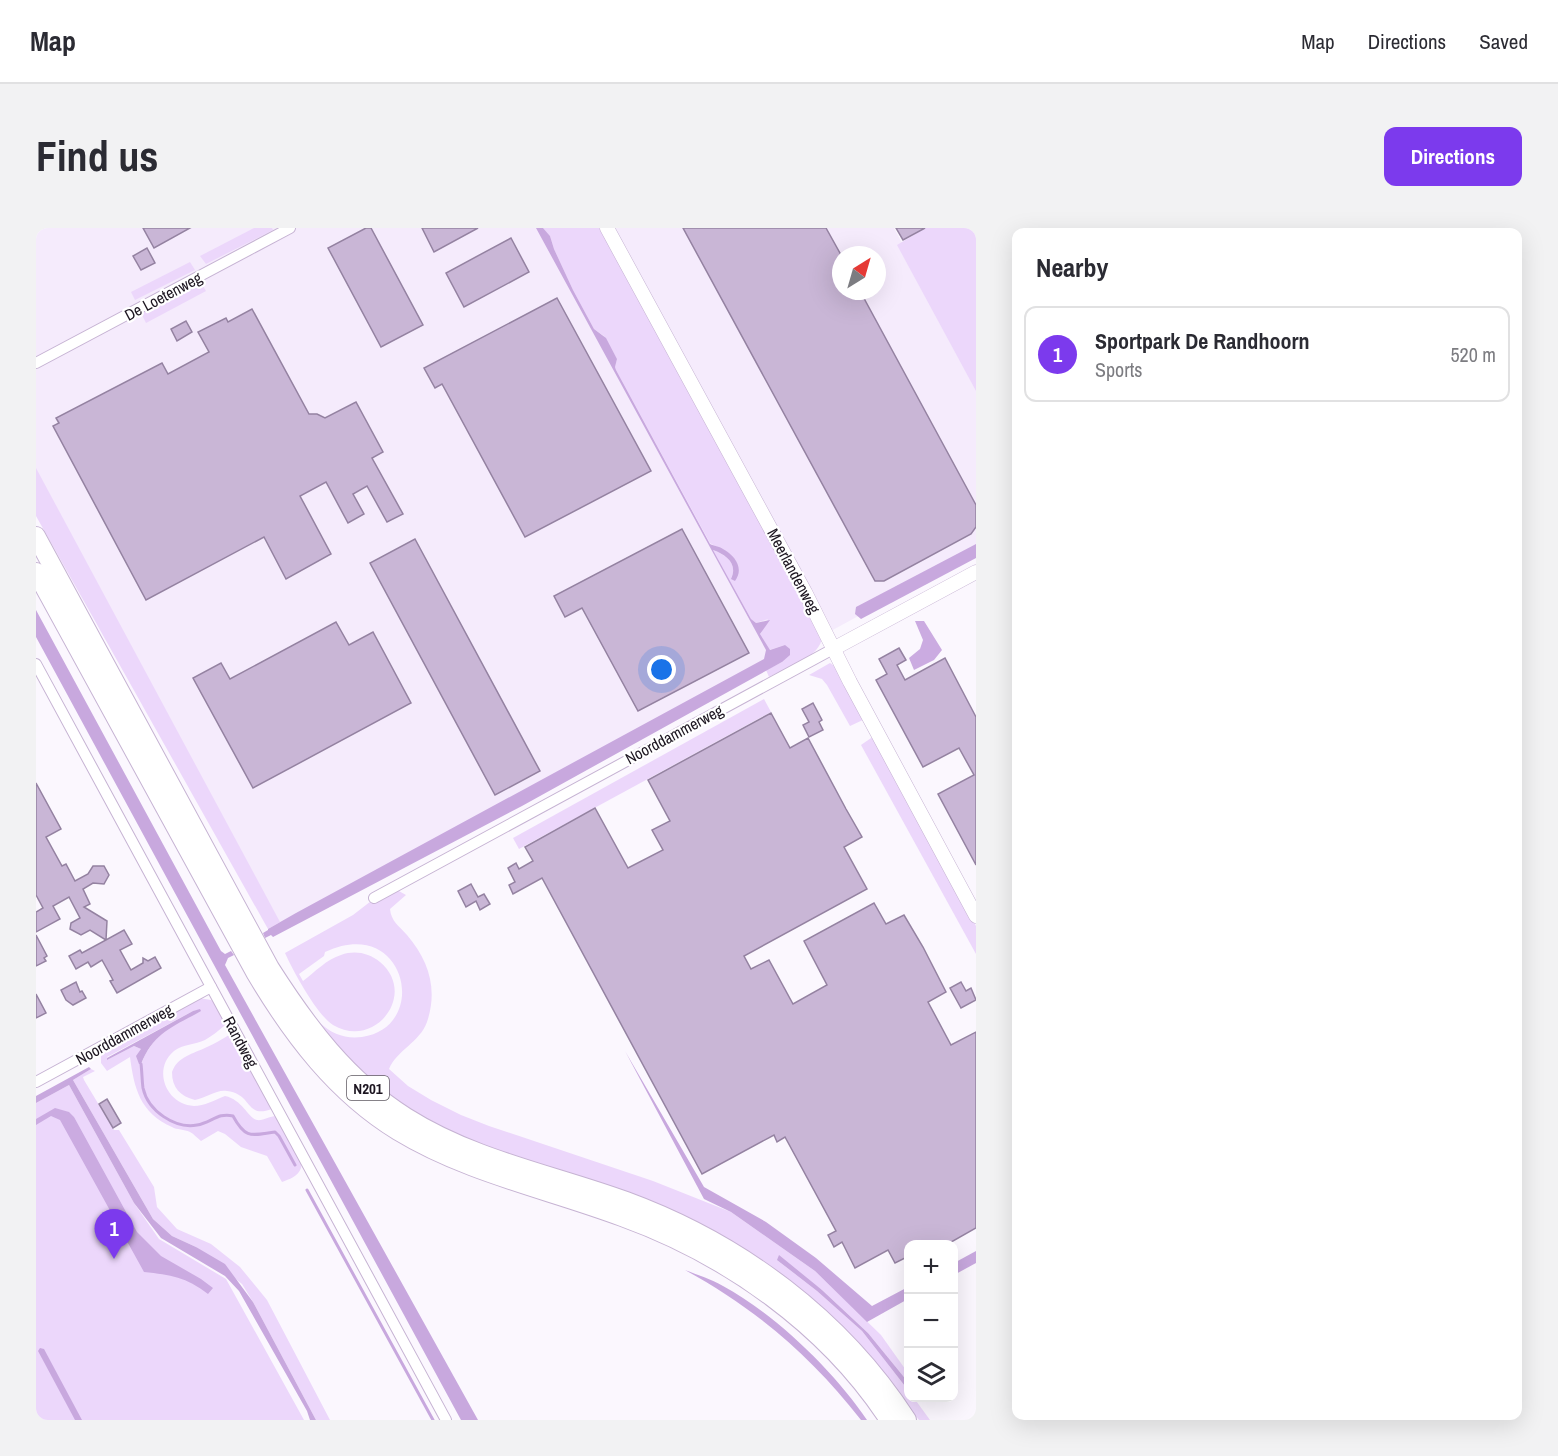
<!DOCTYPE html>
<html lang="en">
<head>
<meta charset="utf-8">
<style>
	body { margin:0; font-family:"Archivo Narrow",sans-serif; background:#f2f2f3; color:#2b2b33 }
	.controls { position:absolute; right:18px; bottom:18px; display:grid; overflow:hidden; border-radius:12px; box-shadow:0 6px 24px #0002 }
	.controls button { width:54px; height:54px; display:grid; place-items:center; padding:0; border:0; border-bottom:2px solid #e1e1e2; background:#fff; color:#2b2b33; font:30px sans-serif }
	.compass { position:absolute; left:796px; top:18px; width:54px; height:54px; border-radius:50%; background:#fff; box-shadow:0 6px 24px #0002; rotate:37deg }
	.you { position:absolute; left:626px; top:442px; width:21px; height:21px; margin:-15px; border:4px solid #fff; border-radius:50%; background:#1a73e8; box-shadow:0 0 0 9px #1a73e833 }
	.badge { display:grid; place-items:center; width:39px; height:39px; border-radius:50%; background:#7c3aed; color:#fff; font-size:20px; font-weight:700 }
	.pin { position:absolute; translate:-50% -50px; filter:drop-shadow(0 2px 3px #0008) }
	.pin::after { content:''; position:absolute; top:32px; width:21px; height:18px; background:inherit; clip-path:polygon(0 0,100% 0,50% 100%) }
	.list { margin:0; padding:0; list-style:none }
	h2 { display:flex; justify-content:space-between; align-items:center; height:78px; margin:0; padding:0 24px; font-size:26px }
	h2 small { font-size:20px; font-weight:400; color:#7c7c81 }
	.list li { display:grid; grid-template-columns:39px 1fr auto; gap:18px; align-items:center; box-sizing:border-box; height:96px; margin:0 12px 12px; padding:0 12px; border:2px solid #e1e1e2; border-radius:12px }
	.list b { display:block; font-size:22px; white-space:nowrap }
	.list p { margin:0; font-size:20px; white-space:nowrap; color:#7c7c81 }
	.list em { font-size:20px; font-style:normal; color:#7c7c81 }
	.icon { flex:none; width:33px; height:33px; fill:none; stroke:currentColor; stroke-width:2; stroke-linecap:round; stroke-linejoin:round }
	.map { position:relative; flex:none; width:940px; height:1192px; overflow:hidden; border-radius:12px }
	header { display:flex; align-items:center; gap:36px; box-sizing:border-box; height:84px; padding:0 30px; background:#fff; border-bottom:2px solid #e1e1e2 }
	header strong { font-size:28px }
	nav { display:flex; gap:33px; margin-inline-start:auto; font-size:21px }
	.intro { display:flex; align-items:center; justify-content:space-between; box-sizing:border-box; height:144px; padding:0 36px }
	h1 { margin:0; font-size:42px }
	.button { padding:15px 27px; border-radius:12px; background:#7c3aed; color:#fff; font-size:21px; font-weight:700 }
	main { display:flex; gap:36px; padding:0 36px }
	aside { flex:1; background:#fff; border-radius:12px; box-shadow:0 6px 24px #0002 }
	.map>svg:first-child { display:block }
	.built { fill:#f5ebfc; fill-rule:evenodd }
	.green { fill:#ecd7fb; fill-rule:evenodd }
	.forest { fill:#cbabe1 }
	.water { fill:#c8a8de }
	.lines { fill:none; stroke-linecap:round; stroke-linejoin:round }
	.stream { stroke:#c8a8de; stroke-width:3 }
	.building { fill:#c9b6d6; stroke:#9482a1; stroke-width:1.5 }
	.minor-casing { stroke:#c6b3d3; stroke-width:12 }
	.tertiary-casing { stroke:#c6b3d3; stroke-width:15 }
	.trunk-casing { stroke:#c6b3d3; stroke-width:20 }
	.minor { stroke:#fff; stroke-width:10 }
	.tertiary { stroke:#fff; stroke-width:14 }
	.trunk { stroke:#fff; stroke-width:18 }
	.labels { text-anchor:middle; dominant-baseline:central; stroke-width:4.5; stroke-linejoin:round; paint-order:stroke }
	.shield { fill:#fff; stroke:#5f5a62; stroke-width:1.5 }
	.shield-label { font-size:15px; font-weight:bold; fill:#1b141f }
	.street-label { font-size:16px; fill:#1b141f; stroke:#fff }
</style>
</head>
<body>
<header>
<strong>Map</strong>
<nav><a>Map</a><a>Directions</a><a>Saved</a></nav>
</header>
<div class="intro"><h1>Find us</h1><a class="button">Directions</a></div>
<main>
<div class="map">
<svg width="940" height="1192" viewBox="0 0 940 1192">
	<rect width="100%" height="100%" fill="#fbf7fe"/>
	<path class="built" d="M0,0H858L940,151V324L247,701L0,242ZM805,27H841V63H805Z"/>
	<g class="green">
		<polygon points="218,0 236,0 237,2 170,36 164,28"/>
		<path d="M507,0H563L648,150L786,409C785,429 750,440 733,449L730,442L746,434L749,417L733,422L724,407L732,391L720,395L715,391L677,322C691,328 702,335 695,351L702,337C696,323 685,322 674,315L580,142L579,139L581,131L568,108L558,101L537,62L518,21L514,8Z"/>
		<polygon points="889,0 940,0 940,163 861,17"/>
		<polygon points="154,34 159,42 99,72 95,64"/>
		<polygon points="164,53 170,63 110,95 105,85"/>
		<polygon points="0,240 244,694 232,701 0,288"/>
		<polygon points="794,435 800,439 829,491 814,498 791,457 786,451 773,447"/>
		<polygon points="728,471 735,484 483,621 477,610"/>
		<polygon points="838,508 940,698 940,726 825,517"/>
		<path d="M361,662L370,667L354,681C355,693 363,698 371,707C393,733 402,761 391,794C384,814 361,822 353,841L372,858L395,872L425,887L453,898L617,953L695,984L779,1043L845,1107L872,1145V1154L832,1105L786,1062L741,1032L781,1063L826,1103L872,1162L873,1170H878L894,1192H883L823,1116L783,1078L733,1038L673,1002L444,919L395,894L359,871L326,844L304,821L284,795C296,806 309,811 326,809C395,799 370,686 289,724L288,728L263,746L267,753C279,744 291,731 305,727C319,722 333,725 344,734C382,766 339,822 297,797C281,787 257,743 249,725L317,687L339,670Z"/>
		<path d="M163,770L175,772L180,776L236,881C209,891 217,866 191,863C181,861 170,870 159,872C144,868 136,860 136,844C142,828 157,826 171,819C178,816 186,811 193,807L188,798C182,803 176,808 169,812C159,817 147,816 138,823C116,841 130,877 158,878C168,878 179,872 189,868C207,872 212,890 221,892C227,893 234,888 240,888C246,898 268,930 265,940C262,949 253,951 246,954L231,928L205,919L189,906L182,903L165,913C161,910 158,906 154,904C148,901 141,902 136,899C104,885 98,860 94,829L71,843L65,835V824ZM164,782L123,806L110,825L105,836V821L98,818L71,832V829L157,783Z"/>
		<polygon points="55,841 59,843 47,849 48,852 78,902 83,902 118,959 121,979 141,1001 175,1016 204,1039 231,1072 294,1192 280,1192 217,1074 206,1056 160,1019 136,1008 117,991 37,852"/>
		<polygon points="33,857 98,975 123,1011 190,1051 268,1192 0,1192 0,875"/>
	</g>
	<g class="forest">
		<polygon points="879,393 888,393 906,422 898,432 878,442 873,430 884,421 887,412"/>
		<path d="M19,880L33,884L38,889L101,1004L125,1028L165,1051L177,1060L172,1066C150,1049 135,1047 108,1044L24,892L15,888L0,897V891Z"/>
	</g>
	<g class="water">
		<path d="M500,0H507L514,8L518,21L537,62L558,101L570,110L581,131L579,139L580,142L674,316C678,318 683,318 687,321C700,328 708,341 699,353L695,351C702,336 691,327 677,322L715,391L720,395L734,392L724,406L734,422L749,417L754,421V427L746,434L486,578L237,709L235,707L229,710L227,705L232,702V701L260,685L728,431L730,422Z"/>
		<polygon points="940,316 940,330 825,391 819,386 820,379"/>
		<polygon points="0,382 185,723 189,726 195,723 198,727 192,730 189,737 442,1192 425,1192 0,409"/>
		<path d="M164,781L165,783C137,799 118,804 105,836H103L100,828L105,821L98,818L71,832V830L157,783Z"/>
		<polygon points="589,823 668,959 730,994 780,1030 836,1078 872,1059 872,1071 831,1094 779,1043 695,984 668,971"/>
		<polygon points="53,839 55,841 37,852 117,991 136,1008 160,1019 189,1036 217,1074 280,1192 274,1192 271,1183 203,1063 189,1048 125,1010 98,975 33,857 0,875 0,868"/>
		<polygon points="940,1023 940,1035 918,1047 918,1035"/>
		<polygon points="743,1027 786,1062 832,1105 872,1154 872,1162 826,1103 781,1063 741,1032"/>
		<path d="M649,1042C662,1047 675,1051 687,1058C739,1086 798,1143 831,1192H825C775,1128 720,1081 649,1042Z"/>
		<polygon points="4,1120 8,1121 46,1192 39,1192 2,1123"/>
	</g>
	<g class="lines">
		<g class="stream">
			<path d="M105,836C106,844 106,853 107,860C112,883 139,901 161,897C175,895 182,884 197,888C210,912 216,907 239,904L243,908L259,937"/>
			<polyline points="271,962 397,1192"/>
		</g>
	</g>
	<g class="building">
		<polygon points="107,0 154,0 118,20"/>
		<polygon points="330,0 335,0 387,97 345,119 292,20"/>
		<polygon points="386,0 442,0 398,24"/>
		<polygon points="647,0 790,0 805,27 805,63 824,63 940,277 940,299 935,306 848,353 839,353"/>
		<polygon points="860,0 889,0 867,12"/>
		<polygon points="475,10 493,44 428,79 410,45"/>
		<polygon points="111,20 119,35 105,42 97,28"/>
		<polygon points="521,70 615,243 489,309 406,156 399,160 388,140"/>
		<polygon points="216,81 273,186 281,186 289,190 320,174 347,224 336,230 367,286 351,294 331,258 317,266 328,286 312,295 290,254 264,268 295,326 250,351 228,309 110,372 17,198 23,195 20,190 126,135 132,146 173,124 162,104 190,90 192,94"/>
		<polygon points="150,93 156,104 141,113 135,101"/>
		<polygon points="646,301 713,425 602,483 546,380 529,389 518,368"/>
		<polygon points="379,311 504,543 459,567 334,335"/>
		<polygon points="300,394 313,417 337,404 375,475 217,560 157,450 185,435 194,451"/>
		<polygon points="863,420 870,432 861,437 869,452 909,430 940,489 940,637 902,566 938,547 923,520 887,539 840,452 851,446 843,431"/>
		<polygon points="777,475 786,492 783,494 787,502 773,509 767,497 773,494 766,481"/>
		<polygon points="735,485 754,520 772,510 810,581 826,609 808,619 831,661 708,728 715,741 733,732 757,776 791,757 768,713 838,675 850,696 868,687 887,719 910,764 892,774 915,817 940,804 940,1000 910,1017 873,1017 873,1028 859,1035 852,1022 819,1040 806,1014 798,1019 792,1007 800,1003 749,909 741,914 738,907 666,946 506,650 477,666 473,657 479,654 472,640 480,635 483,641 497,633 489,619 559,580 592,640 627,622 616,602 634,593 612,552"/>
		<polygon points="0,555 25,601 10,609 26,638 30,636 39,653 52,646 57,638 68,638 73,647 68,656 57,655 47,661 54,676 48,679 71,693 70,712 88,702 96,716 84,722 95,742 107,735 107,730 112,733 119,729 125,740 81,765 74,753 77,752 66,732 55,739 52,734 40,741 33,728 44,722 46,725 70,712 54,702 45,707 34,701 35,695 44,690 33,669 17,678 24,691 0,704 0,684 7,680 0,667"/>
		<polygon points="435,656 442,669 448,666 454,676 444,682 440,673 430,679 422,663"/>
		<polygon points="0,707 11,728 8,730 10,733 0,738"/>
		<polygon points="40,754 44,764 46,763 50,770 37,777 30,772 25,762"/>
		<polygon points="925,754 930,763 935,760 940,772 925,780 914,760"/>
		<polygon points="0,766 10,785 0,790"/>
		<polygon points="71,871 85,895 77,900 63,876"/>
	</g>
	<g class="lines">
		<g class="minor-casing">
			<g id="minor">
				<polyline points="0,135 254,0"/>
				<polyline points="0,436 410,1192"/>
				<polyline points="338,670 797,421"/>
				<polyline points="0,854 175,759"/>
			</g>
		</g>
		<g class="tertiary-casing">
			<g id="tertiary">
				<polyline points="571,0 769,364 814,454 940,688"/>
				<polyline points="797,421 940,344"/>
			</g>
		</g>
		<g class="trunk-casing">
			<g id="trunk">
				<path d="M0,308L234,740C271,798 311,852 370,889C438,932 516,946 590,973C704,1015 805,1090 871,1192"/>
				<path d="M0,344L220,746C257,808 300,865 362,903C431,945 511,961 586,989C691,1027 791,1097 853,1192"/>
			</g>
		</g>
		<use href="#minor" class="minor"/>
		<use href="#tertiary" class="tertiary"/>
		<use href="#trunk" class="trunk"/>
	</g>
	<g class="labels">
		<rect class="shield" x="311" y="848" width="42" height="24" rx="4.5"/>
		<g class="shield-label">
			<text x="332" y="860">N201</text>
		</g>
		<g class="street-label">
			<text transform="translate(127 68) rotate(-28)">De Loetenweg</text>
			<text transform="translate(758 343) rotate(62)">Meerlandenweg</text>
			<text transform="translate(638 506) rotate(-28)">Noorddammerweg</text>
			<text transform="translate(88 806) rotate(-29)">Noorddammerweg</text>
			<text transform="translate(205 814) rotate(62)">Randweg</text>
		</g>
	</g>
</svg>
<div class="controls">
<button>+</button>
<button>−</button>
<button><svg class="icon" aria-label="layers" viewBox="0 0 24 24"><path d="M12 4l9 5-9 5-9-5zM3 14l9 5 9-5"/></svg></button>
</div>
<svg class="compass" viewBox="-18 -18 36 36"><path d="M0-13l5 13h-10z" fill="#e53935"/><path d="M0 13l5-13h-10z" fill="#7c7c81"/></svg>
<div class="you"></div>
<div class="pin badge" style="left:78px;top:1031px">1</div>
</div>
<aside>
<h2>Nearby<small></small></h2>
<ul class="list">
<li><span class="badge">1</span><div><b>Sportpark De Randhoorn</b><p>Sports</p></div><em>520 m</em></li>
</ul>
</aside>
</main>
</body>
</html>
